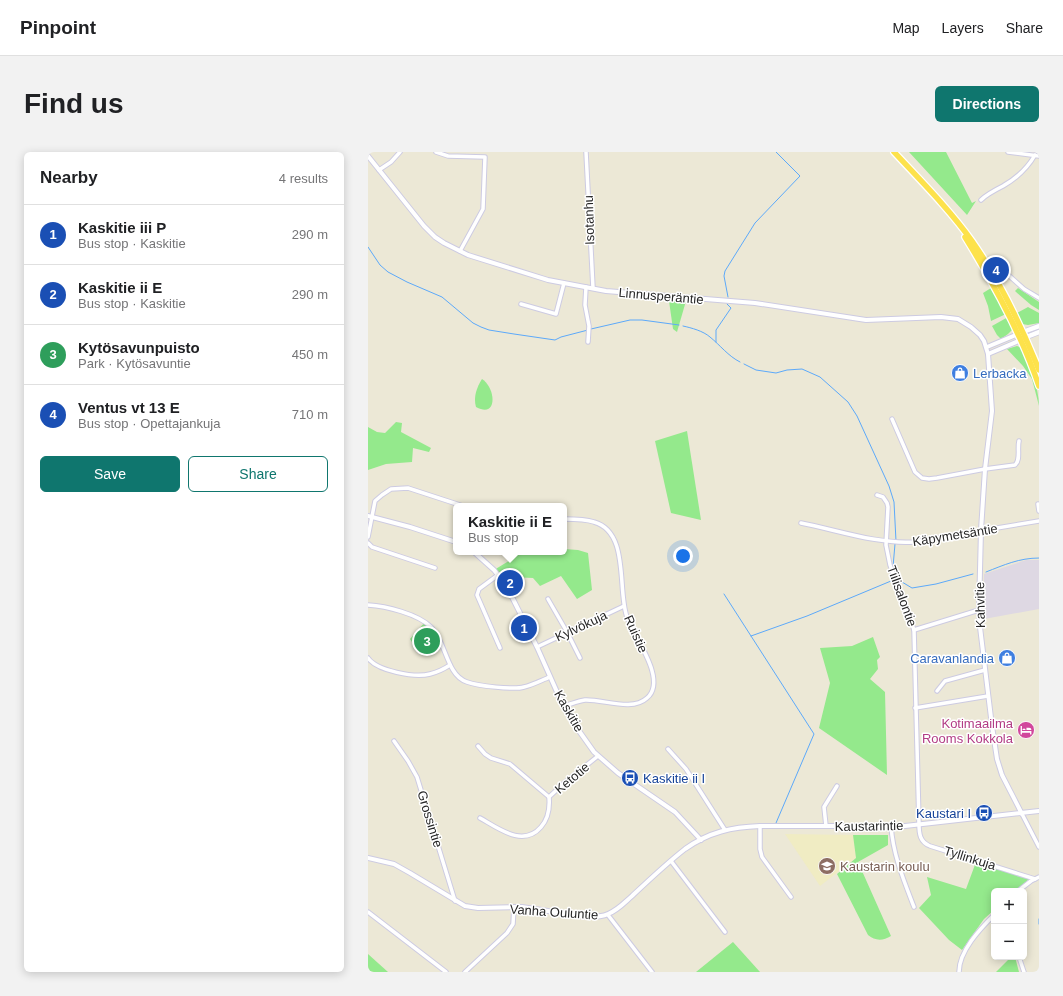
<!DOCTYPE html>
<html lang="en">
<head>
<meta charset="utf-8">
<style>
	body { margin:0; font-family:Helvetica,sans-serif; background:#f2f2f2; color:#202124 }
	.controls { position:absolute; right:12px; bottom:12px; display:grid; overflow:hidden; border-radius:6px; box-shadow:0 2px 10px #0003 }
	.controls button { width:36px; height:36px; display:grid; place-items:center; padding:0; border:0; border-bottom:1px solid #e0e0e0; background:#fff; color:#202124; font:20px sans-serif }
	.you { position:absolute; left:315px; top:404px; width:14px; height:14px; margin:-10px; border:3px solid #fff; border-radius:50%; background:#1a73e8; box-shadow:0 0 0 6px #1a73e833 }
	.badge { display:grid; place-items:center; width:26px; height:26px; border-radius:50%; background:#0f766e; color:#fff; font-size:13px; font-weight:700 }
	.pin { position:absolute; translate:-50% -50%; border:2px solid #fff; box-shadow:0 1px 4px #0006 }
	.popup { position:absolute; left:85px; top:351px; width:114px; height:52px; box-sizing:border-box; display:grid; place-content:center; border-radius:6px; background:#fff; filter:drop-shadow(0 1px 3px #0005); font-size:13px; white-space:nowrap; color:#757577 }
	.popup b { font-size:15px; color:#202124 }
	.popup::after { content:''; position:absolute; left:50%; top:100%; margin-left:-8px; border:8px solid transparent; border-top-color:#fff }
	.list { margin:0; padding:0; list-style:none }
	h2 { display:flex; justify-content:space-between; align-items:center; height:52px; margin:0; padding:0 16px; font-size:17px }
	h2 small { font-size:13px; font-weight:400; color:#757577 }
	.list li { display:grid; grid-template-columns:26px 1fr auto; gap:12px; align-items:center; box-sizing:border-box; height:60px; padding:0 16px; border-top:1px solid #e0e0e0 }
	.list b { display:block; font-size:15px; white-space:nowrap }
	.list p { margin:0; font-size:13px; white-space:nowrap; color:#757577 }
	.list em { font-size:13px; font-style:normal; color:#757577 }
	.actions { display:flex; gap:8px; padding:12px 16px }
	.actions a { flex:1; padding:9px 0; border:1px solid #0f766e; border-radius:6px; text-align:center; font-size:14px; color:#0f766e }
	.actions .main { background:#0f766e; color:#fff }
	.map { position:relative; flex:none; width:671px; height:820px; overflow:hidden; border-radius:6px }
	header { display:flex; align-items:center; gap:24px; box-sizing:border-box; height:56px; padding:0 20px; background:#fff; border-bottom:1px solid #e0e0e0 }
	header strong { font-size:19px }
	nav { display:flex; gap:22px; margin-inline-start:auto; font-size:14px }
	.intro { display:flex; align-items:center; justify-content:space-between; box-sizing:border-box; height:96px; padding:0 24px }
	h1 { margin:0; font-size:28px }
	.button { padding:10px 18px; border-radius:6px; background:#0f766e; color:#fff; font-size:14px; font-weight:700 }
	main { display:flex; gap:24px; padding:0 24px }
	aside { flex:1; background:#fff; border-radius:6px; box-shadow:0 2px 10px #0003 }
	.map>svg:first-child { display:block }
	.industrial { fill:#ded8e3 }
	.education { fill:#f0ecc3 }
	.green { fill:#94e98c }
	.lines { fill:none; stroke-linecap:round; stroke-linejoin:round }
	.stream { stroke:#5ca9fa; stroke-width:1 }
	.minor-casing { stroke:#cdcbe2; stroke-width:5.5 }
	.tertiary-casing { stroke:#cdcbe2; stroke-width:6 }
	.secondary-casing { stroke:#cdcbe2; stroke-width:6 }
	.trunk-casing { stroke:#fff; stroke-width:8 }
	.minor { stroke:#fff; stroke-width:3.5 }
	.tertiary { stroke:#fff; stroke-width:4 }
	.secondary { stroke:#fff; stroke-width:4.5 }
	.trunk { stroke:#fde24b; stroke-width:5.5 }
	.labels { text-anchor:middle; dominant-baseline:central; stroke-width:3; stroke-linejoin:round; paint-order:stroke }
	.street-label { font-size:13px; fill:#272727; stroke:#fff }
	.shop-label { font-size:13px; fill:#366cbe; stroke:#fff; text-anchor:start }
	.hotel-label { font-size:13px; fill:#b23c85; stroke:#fff; text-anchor:end }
	.transit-label { font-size:13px; fill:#164399; stroke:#fff; text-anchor:start }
	.education-label { font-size:13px; fill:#785e54; stroke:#fff; text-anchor:start }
</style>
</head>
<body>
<header>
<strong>Pinpoint</strong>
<nav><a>Map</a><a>Layers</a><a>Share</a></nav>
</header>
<div class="intro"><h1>Find us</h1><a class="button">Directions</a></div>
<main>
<aside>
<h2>Nearby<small>4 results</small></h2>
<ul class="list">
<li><span class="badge" style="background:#1a4fb4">1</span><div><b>Kaskitie iii P</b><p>Bus stop · Kaskitie</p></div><em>290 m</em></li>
<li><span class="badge" style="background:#1a4fb4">2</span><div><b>Kaskitie ii E</b><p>Bus stop · Kaskitie</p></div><em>290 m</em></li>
<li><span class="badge" style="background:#2e9e5b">3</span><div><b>Kytösavunpuisto</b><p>Park · Kytösavuntie</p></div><em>450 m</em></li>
<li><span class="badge" style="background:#1a4fb4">4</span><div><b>Ventus vt 13 E</b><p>Bus stop · Opettajankuja</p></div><em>710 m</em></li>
</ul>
<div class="actions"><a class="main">Save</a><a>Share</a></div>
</aside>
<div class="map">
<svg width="671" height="820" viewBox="0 0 671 820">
	<rect width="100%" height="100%" fill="#ece8d6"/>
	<polygon class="industrial" points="658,408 671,408 671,457 616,467 616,422"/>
	<polygon class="education" points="417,682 485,683 488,706 452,734"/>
	<g class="green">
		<polygon points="541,0 578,0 604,51 608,49 599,63"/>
		<polygon points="623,136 638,162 623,169 620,154 615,141"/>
		<polygon points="650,136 671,150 671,158 663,153 647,139"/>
		<polygon points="301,149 318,149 309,180 305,177"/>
		<polygon points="660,155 671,161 671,171 660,173 654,172 649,161"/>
		<polygon points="640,165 644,178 640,182 633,187 629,183 624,174"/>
		<path d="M649,194L654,196C661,215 671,234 671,254L664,227L655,214L639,197Z"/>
		<path d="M114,227C128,236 130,267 108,255C105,245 109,235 114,227Z"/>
		<polygon points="28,270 34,271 33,280 63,296 61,300 45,296 44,310 18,312 0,318 0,275 9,280 17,281"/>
		<polygon points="319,279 333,368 303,361 287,289"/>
		<polygon points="196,397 210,398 220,401 224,438 209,447 193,424 172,434 165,426 144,425 136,430 126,418 144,407 148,400 196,400"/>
		<polygon points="57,470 64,476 73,493 52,502 42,487"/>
		<polygon points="505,485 512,505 509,508 510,517 502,527 517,540 519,623 451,576 462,531 452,496 484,494"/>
		<path d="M485,683H520V693L490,710L523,784C515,789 507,789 500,783L469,722L488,706Z"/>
		<polygon points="608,710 661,727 648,739 626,739 626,758 616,767 594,798 581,788 551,756 563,743 559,725 598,737"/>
		<polygon points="365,790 392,820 328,820"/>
		<polygon points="0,802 20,820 0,820"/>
		<polygon points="643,805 647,805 651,820 628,820"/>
	</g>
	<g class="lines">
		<g class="stream">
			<polyline points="0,95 12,113 20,120 39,130 74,145 105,171 113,175 121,178 146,182 187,188 193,185 220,178"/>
			<polyline points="360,145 356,124 357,119 387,71 432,24 408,0"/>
			<path d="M315,174C324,176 335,179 342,185C352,193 360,204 372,210"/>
			<polyline points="223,177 262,168 274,168 311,173"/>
			<polyline points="348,190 348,178 363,156 359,152"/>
			<polyline points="376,212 388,218 408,221 419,218 434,217 452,225 480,250 489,264 521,334 526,350 528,389"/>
			<polyline points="527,392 525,415 534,430 544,436 568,432 605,422"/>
			<path d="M618,420C636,413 651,406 671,406"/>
			<polyline points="356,442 446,582 408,671"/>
			<polyline points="383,484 439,464 523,429"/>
			<polyline points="671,767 671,772"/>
		</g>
		<g class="minor-casing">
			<g id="minor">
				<polyline points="68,0 80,4 117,5 115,57 92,99"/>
				<polyline points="218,0 225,136"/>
				<polyline points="640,0 671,4"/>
				<polyline points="11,18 23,10 32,0"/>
				<path d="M613,48C619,42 627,38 635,34C649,26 659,17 667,3"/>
				<polyline points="629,113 656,137 671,146"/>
				<polyline points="218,135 217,153 221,174 220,190"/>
				<polyline points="153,152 188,162 196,131"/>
				<path d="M524,267L547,320L554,326L561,327L569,326L617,317L647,313C653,308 649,297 651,289"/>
				<path d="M509,343L515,345L519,351L520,355L518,393L522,413L546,478L551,672C551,682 552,690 562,694L667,727"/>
				<polyline points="670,352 671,359"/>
				<path d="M196,367C206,367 217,367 226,370C262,380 249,438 259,465C266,485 300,528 279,546C264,560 235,547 217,548C210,549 203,552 196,554"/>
				<path d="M433,371C469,378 508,392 545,390L671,369"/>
				<polyline points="0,385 7,349 14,343 23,337 40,336 95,354"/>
				<polyline points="0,391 4,395 67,416"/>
				<polyline points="130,423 111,437 109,443 132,496"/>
				<polyline points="180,447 199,480 212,506"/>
				<path d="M0,453C18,454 50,462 63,475C74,486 77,505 85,518C88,523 93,528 99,530C110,534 146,538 156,535C165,533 174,528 182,525"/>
				<polyline points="546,478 611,458"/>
				<polyline points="169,495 256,454"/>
				<path d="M0,506C9,519 47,526 62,522C70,520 76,517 82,513"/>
				<polyline points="569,539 577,529 617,518"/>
				<polyline points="547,556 620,544"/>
				<polyline points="26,589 40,609 49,625 87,749"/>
				<polyline points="110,594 117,602 123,606 142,612 181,645"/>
				<polyline points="300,597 318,617 357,678"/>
				<polyline points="654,662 671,695"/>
				<path d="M112,666C130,676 155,696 173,675C180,667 182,656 181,645L195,632L230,604"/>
				<polyline points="392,674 392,697 394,705 423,745"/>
				<polyline points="458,674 456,655 469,634"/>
				<path d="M523,674C525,703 536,729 546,755"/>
				<polyline points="303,709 357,780"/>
				<polyline points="650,739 663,729 671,725"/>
				<polyline points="0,760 78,820"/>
				<polyline points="240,763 284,820"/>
				<polyline points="651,805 656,820"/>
				<polyline points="97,820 139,781 145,772 146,755"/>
				<path d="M591,820C591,799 612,777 626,763"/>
			</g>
		</g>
		<g class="tertiary-casing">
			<g id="tertiary">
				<polyline points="0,4 56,74 67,85 76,91 100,103 180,128 238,139 387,151 498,168 573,165 590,167 603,175 612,183 616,189 620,202 624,259 617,317 613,378 611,458 612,475 624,574 629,607 634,623 654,662"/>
				<polyline points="619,195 650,182"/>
				<polyline points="620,202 653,188"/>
				<polyline points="0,364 42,375 88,390"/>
				<polyline points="106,400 126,418 138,433 169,495 193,549 204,569 226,600 250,621 307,660 333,688"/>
				<path d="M0,706L26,712L42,721L97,754L110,756L154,755L219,765C226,765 234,765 240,762C250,758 256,751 264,744C281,728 299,711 317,697C341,680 364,675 392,674H537L671,659"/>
			</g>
		</g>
		<g class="secondary-casing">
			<g id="secondary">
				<polyline points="652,181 671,174"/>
				<polyline points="656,186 671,180"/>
			</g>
		</g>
		<g class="trunk-casing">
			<g id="trunk">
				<path d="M526,0C553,29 581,57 604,89C632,129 653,173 671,218"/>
				<path d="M597,85C626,132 653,181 671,234"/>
			</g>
		</g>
		<use href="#minor" class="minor"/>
		<use href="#tertiary" class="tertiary"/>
		<use href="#secondary" class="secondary"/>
		<use href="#trunk" class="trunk"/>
	</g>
	<defs>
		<g id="shop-disc" transform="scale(0.9)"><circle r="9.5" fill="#3f7fe0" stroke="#fff"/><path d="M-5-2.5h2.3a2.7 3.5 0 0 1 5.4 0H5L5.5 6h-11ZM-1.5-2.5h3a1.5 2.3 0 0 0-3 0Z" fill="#fff"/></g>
		<g id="hotel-disc" transform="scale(0.9)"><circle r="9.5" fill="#d1479c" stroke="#fff"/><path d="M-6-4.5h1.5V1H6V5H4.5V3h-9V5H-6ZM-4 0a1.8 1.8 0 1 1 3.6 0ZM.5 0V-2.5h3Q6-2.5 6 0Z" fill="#fff"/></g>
		<g id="bus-disc" transform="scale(0.9)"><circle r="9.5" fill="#1a4fb4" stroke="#fff"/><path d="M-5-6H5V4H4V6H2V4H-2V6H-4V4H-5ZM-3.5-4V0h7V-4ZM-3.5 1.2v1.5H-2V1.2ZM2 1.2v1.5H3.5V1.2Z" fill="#fff"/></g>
		<g id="school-disc" transform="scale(0.9)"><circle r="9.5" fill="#8d6e63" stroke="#fff"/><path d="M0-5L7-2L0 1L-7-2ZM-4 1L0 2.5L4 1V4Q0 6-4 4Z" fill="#fff"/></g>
	</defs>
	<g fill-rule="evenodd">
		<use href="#shop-disc" x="592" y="221"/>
		<use href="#shop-disc" x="639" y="506"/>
		<use href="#hotel-disc" x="658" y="578"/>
		<use href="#bus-disc" x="262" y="626"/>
		<use href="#bus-disc" x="616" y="661"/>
		<use href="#school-disc" x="459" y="714"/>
	</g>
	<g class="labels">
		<g class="street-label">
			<text transform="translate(221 68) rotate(-92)">Isotanhu</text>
			<text transform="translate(293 144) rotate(5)">Linnusperäntie</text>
			<text transform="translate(587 383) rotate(-9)">Käpymetsäntie</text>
			<text transform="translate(534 444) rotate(70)">Tiilisalontie</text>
			<text transform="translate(612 453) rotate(-91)">Kahvitie</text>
			<text transform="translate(213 474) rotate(-25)">Kylvökuja</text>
			<text transform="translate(268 482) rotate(66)">Ruistie</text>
			<text transform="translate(201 559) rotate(60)">Kaskitie</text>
			<text transform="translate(204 626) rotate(-40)">Ketotie</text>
			<text transform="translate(62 667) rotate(73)">Grossintie</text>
			<text transform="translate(501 674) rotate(-1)">Kaustarintie</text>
			<text transform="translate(602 706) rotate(17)">Tyllinkuja</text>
			<text transform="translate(186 760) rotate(4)">Vanha Ouluntie</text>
		</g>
		<g class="shop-label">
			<text x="605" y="221">Lerbacka</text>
			<text x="626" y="506" text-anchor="end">Caravanlandia</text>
		</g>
		<g class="hotel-label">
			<text x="645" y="571">Kotimaailma<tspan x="645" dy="15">Rooms Kokkola</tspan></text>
		</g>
		<g class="transit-label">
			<text x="275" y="626">Kaskitie ii I</text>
			<text x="603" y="661" text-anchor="end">Kaustari I</text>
		</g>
		<g class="education-label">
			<text x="472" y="714">Kaustarin koulu</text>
		</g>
	</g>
</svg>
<div class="controls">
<button>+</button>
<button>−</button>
</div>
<div class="you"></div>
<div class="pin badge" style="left:156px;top:476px;background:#1a4fb4">1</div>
<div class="pin badge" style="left:142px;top:431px;background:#1a4fb4">2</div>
<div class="popup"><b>Kaskitie ii E</b>Bus stop</div>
<div class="pin badge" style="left:59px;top:489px;background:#2e9e5b">3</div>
<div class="pin badge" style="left:628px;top:118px;background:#1a4fb4">4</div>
</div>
</main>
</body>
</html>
